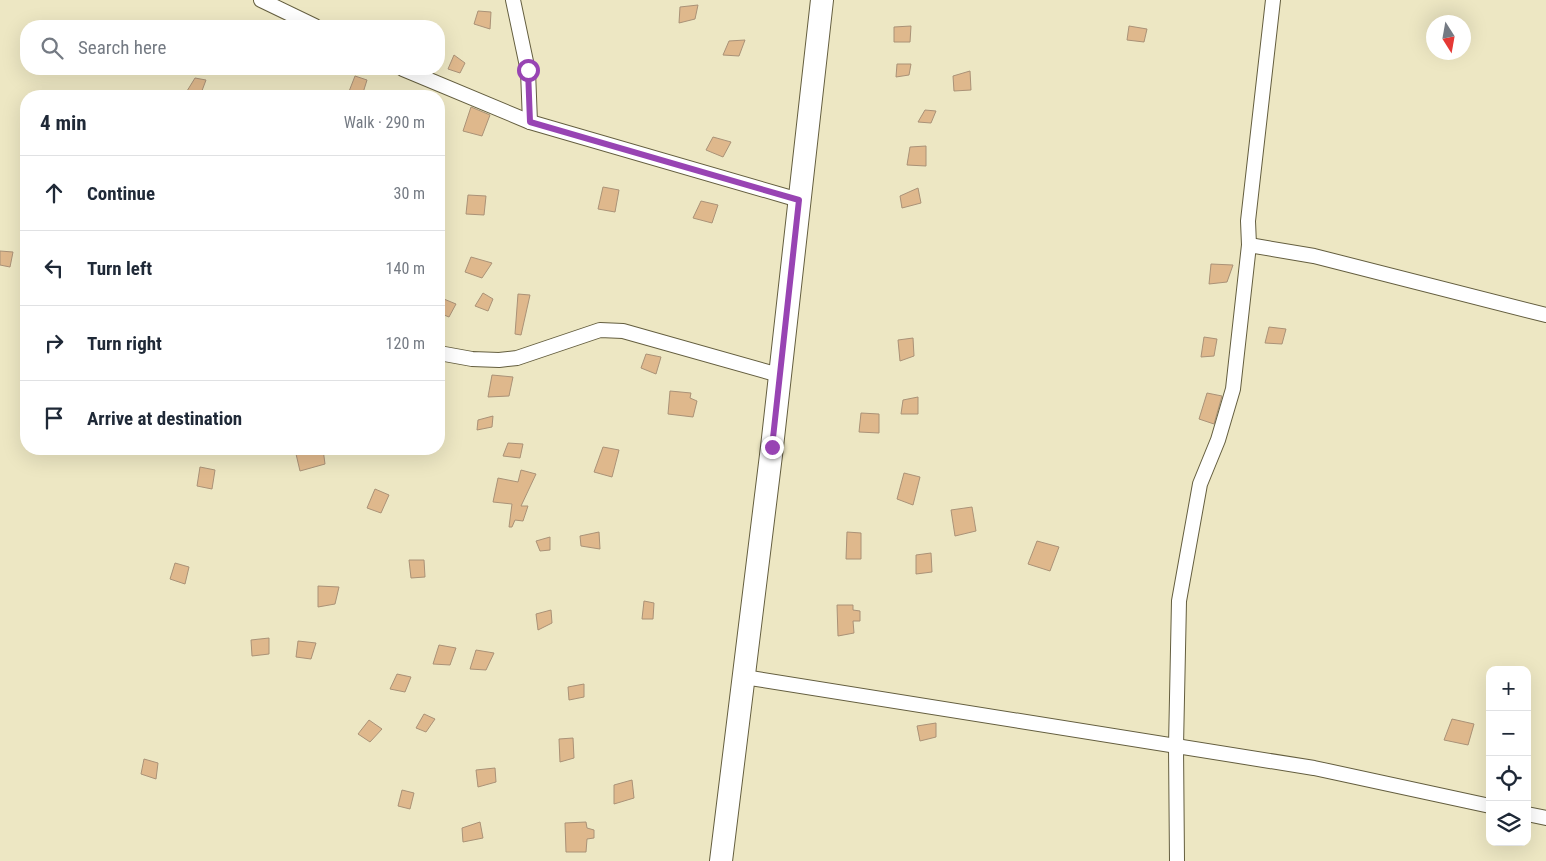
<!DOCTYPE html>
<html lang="en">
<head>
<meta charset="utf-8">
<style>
	body { margin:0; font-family:"Roboto Condensed",sans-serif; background:#f2f2f3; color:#1f2937 }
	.controls { position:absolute; right:15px; bottom:15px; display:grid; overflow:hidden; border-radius:10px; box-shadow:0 5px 20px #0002 }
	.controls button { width:45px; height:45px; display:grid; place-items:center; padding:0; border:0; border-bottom:1px solid #e0e1e3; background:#fff; color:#1f2937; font:25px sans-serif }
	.compass { position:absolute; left:1426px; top:15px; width:45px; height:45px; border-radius:50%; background:#fff; box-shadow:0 5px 20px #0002; rotate:169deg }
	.stop { position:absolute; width:15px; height:15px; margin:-11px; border:4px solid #9844b3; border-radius:50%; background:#fff }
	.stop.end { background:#9844b3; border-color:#fff; box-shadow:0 1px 5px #0008 }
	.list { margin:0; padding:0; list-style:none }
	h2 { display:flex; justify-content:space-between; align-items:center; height:65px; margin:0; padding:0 20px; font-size:21px }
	h2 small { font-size:16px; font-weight:400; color:#747a83 }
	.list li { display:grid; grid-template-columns:32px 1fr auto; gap:15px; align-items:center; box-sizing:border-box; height:75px; padding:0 20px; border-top:1px solid #e0e1e3 }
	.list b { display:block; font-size:19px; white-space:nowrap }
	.list em { font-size:16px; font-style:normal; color:#747a83 }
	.icon { flex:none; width:28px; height:28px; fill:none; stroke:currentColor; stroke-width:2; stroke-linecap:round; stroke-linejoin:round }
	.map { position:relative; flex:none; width:1546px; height:861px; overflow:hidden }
	.search { position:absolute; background:#fff; box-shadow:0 5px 20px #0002; left:20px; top:20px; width:425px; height:55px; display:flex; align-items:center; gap:12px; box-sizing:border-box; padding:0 18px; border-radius:20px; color:#747a83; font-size:19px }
	.panel { position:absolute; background:#fff; box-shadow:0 5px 20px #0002; left:20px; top:90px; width:425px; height:365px; border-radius:20px }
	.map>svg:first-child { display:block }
	.building { fill:#dfb88c; stroke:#aa9277 }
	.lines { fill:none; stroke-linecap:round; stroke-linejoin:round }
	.minor-casing { stroke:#645e3f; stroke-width:16 }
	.primary-casing { stroke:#645e3f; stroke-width:24 }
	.minor { stroke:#fff; stroke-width:14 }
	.primary { stroke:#fff; stroke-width:22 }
	.route { stroke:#9844b3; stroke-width:6 }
</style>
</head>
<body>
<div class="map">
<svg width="1546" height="861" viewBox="0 0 1546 861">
	<rect width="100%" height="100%" fill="#ede7c3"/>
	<g class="building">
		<polygon points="698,5 695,19 679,23 680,7"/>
		<polygon points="478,11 491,12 490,29 474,24"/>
		<polygon points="911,26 910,42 894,42 894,27"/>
		<polygon points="1129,26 1147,29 1144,42 1127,40"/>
		<polygon points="745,40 739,56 723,55 729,41"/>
		<polygon points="454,55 465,63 460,73 448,69"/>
		<polygon points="897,64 911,64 909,75 896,77"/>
		<polygon points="970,71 971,90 954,91 953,76"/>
		<polygon points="355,76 367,80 362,96 348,94"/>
		<polygon points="195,78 206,80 200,96 187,91"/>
		<polygon points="471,107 490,115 482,136 463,131"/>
		<polygon points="925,110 936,111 931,123 918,122"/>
		<polygon points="713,137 731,142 723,157 706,150"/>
		<polygon points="926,146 926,166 907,165 910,147"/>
		<polygon points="603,187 619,190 615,212 598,209"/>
		<polygon points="918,188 921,203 902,208 900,196"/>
		<polygon points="468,195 486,196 484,215 466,214"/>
		<polygon points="701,201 718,205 712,223 693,218"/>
		<polygon points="0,251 13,252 10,267 0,265"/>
		<polygon points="471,257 492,263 482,278 465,272"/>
		<polygon points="1211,264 1233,265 1227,282 1209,284"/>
		<polygon points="483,293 493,299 488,311 475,306"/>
		<polygon points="518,294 530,295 521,335 515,334"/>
		<polygon points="439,297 456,304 449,317 439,313"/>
		<polygon points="1269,327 1286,329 1282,344 1265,343"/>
		<polygon points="1204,337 1217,339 1214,356 1201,357"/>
		<polygon points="913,338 914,356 900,361 898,340"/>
		<polygon points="646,354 661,357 656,374 641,368"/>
		<polygon points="492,375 513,377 509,396 488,397"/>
		<polygon points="670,391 691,393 690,398 697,401 693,417 668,414"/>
		<polygon points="1207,393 1222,396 1214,424 1199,419"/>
		<polygon points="918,397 918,414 901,414 903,400"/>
		<polygon points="861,413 879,414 879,433 859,432"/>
		<polygon points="493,416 492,427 477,430 478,420"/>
		<polygon points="508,443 523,444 520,458 503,456"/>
		<polygon points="603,447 619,450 612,477 594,472"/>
		<polygon points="323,449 325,464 300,471 296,454"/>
		<polygon points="200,467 215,470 212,489 197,486"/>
		<polygon points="521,470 536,474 521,506 528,506 523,521 515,520 512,527 509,527 512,504 493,502 498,478 518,482"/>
		<polygon points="904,473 920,477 913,505 897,499"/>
		<polygon points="375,489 389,495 381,513 367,508"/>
		<polygon points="972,507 976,531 955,536 951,510"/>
		<polygon points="599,532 600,549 581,546 580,536"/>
		<polygon points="847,532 861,533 861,559 846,559"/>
		<polygon points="550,537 550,550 540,551 536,541"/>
		<polygon points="1037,541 1059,547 1050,571 1028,564"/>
		<polygon points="931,553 932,572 916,574 916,555"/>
		<polygon points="409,560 424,560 425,577 411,578"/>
		<polygon points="175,563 189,567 185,584 170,579"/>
		<polygon points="318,586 339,587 335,604 318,607"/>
		<polygon points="644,601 654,603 653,619 642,619"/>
		<polygon points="837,605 853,605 853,610 860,611 860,621 853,621 854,633 838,636"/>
		<polygon points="551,610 552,623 538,630 536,614"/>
		<polygon points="269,638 269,654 252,656 251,640"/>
		<polygon points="298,641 316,643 311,659 296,657"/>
		<polygon points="439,645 456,648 450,665 433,664"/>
		<polygon points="476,650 494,653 486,670 470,669"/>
		<polygon points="397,674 411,677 405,692 390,689"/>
		<polygon points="584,684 584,697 569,700 568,687"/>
		<polygon points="424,714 435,719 426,732 416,728"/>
		<polygon points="1452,719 1474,724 1468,745 1444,740"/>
		<polygon points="369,720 382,729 370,742 358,734"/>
		<polygon points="936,723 936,737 920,741 917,726"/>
		<polygon points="573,738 574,758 560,762 559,739"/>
		<polygon points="144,759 158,763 156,779 141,774"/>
		<polygon points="495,768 496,782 478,787 476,770"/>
		<polygon points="632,780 634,798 614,804 614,785"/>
		<polygon points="402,790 414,793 410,809 398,806"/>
		<polygon points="480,822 483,838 463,842 462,828"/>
		<polygon points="586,822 587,828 594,830 594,838 587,839 586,852 566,852 565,823"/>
	</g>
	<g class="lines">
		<g class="minor-casing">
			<g id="minor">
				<polyline points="261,0 315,26"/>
				<polyline points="513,0 528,71 530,122"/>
				<polyline points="403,69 530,122 799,200"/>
				<polyline points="1249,245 1314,256 1546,315"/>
				<polyline points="439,353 472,359 499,360 517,358 600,330 623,331 779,375"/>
				<polyline points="744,677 1314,768 1490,806"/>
				<polyline points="1527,814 1546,818"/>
				<polyline points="1177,861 1176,746 1179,601 1200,484 1218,440 1233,389 1249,245 1248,221 1273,0"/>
			</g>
		</g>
		<g class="primary-casing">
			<polyline id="primary" points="721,861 772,447 822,0"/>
		</g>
		<use href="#minor" class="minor"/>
		<use href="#primary" class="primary"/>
	</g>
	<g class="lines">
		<polyline class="route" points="528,70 530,122 799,200 772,447"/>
	</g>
</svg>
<div class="controls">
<button>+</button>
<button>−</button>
<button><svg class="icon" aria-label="locate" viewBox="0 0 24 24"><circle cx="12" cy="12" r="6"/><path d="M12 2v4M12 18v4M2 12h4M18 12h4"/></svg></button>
<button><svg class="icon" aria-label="layers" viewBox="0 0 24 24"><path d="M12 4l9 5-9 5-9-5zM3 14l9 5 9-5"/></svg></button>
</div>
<svg class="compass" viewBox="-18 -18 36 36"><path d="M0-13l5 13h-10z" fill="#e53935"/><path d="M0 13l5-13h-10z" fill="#747a83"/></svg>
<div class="stop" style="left:528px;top:70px"></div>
<div class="stop end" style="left:772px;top:447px"></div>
<div class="search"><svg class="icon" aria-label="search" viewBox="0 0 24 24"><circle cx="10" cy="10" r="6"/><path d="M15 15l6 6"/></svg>Search here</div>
<section class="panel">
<h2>4 min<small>Walk · 290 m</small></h2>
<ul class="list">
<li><svg class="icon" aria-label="ahead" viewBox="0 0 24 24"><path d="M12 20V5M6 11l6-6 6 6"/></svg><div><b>Continue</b></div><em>30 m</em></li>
<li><svg class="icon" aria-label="left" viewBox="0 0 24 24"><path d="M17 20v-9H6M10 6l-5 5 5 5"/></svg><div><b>Turn left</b></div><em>140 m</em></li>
<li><svg class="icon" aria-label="right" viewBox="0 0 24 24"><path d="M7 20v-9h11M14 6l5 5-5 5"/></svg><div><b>Turn right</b></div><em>120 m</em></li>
<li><svg class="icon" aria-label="arrive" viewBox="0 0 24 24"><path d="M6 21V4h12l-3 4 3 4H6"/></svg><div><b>Arrive at destination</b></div></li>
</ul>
</section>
</div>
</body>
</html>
